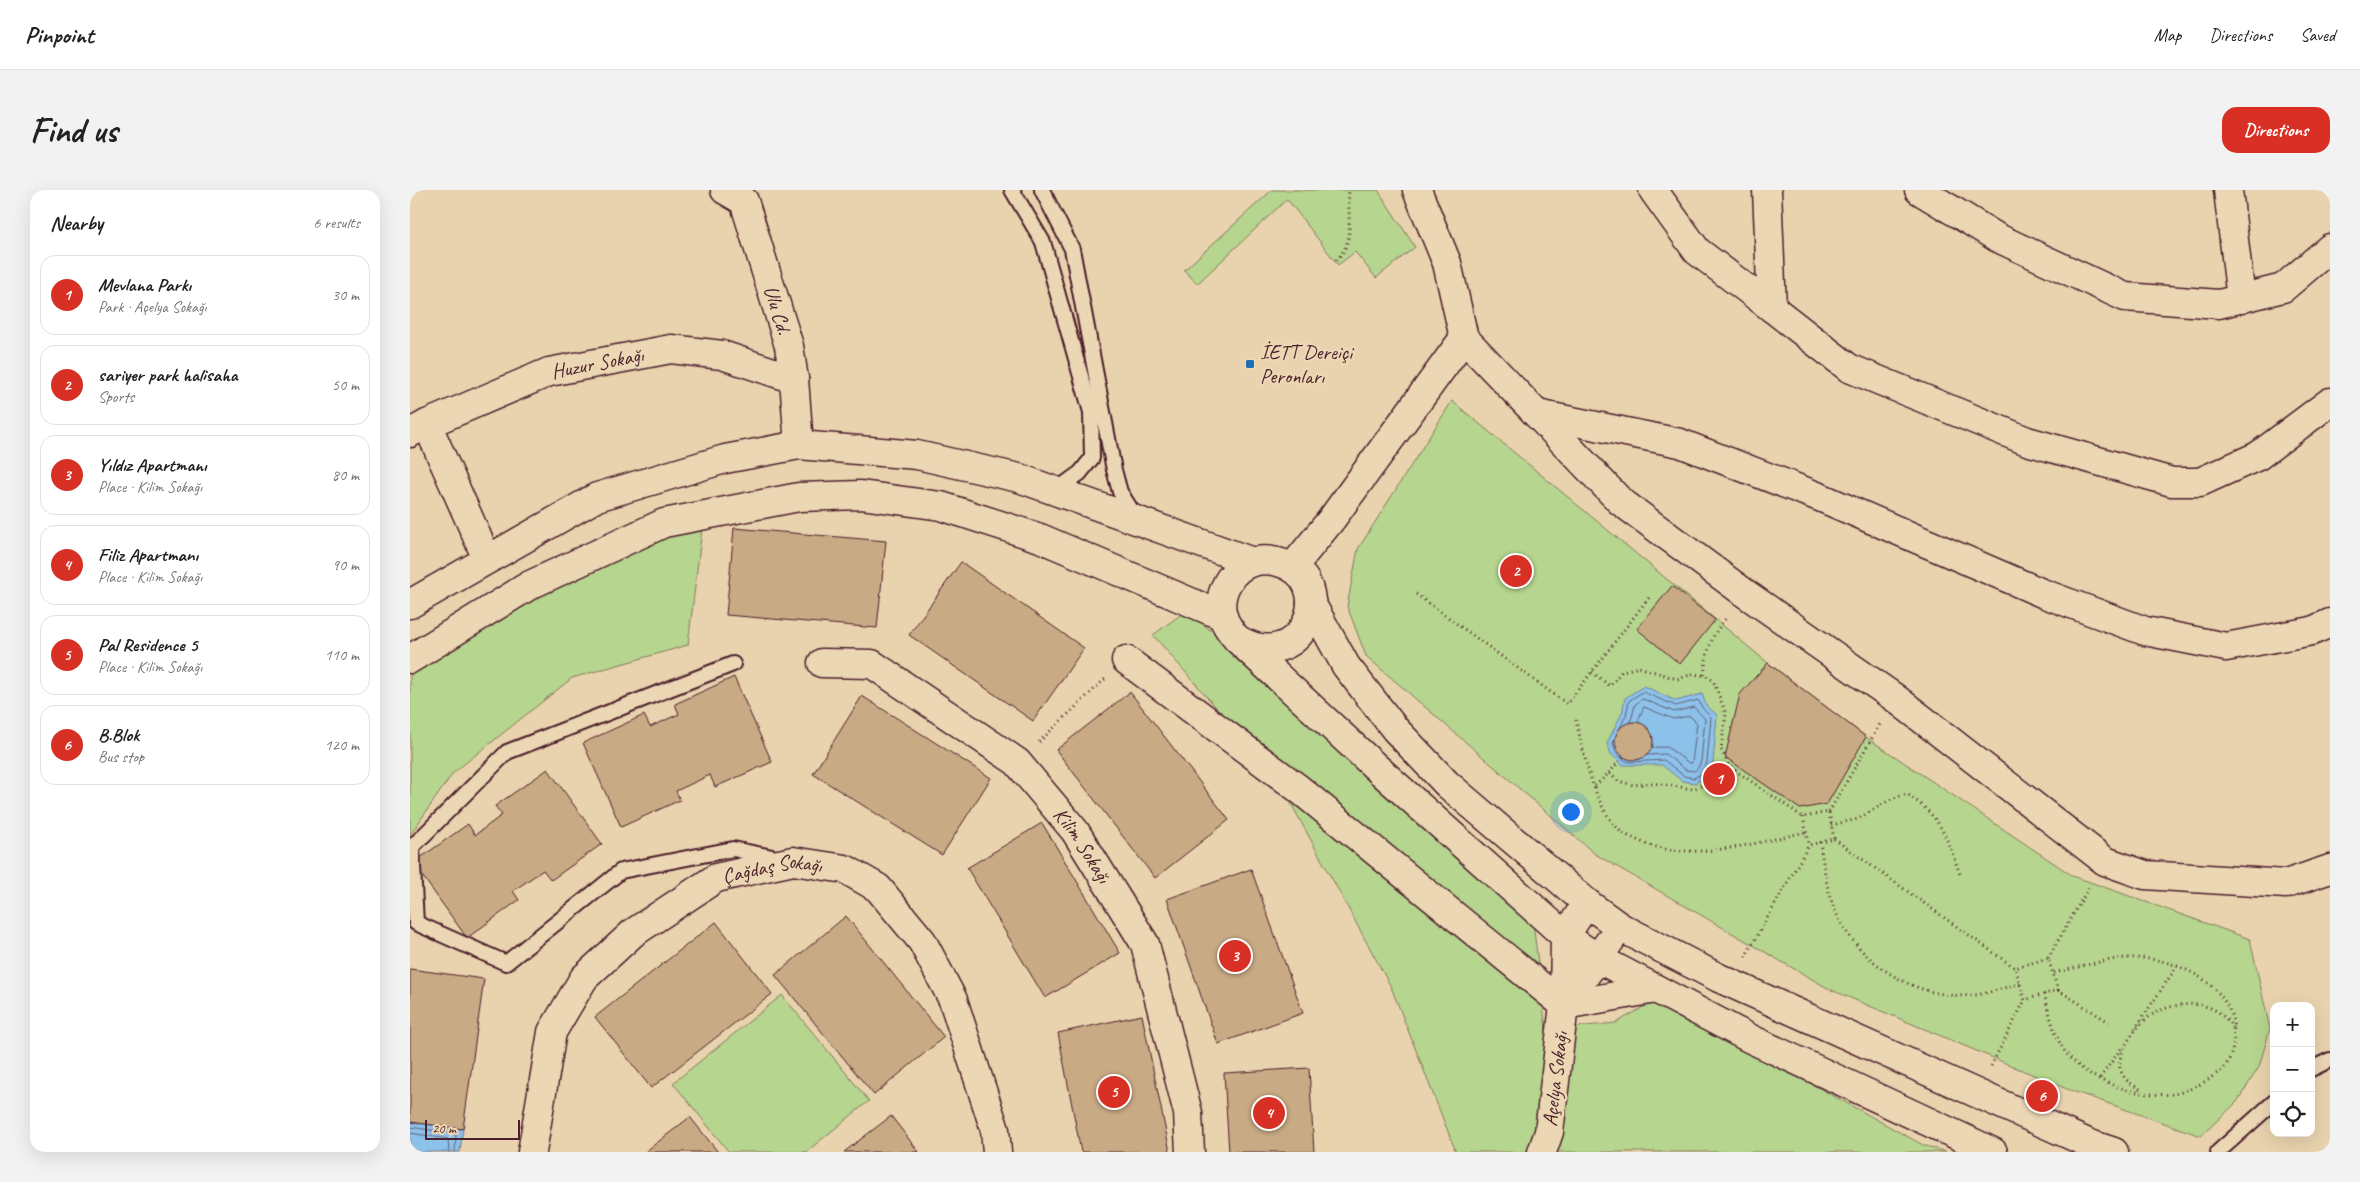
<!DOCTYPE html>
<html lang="en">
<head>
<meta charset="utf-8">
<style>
	body { margin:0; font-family:Caveat,sans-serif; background:#f2f2f2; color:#222 }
	.controls { position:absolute; right:15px; bottom:15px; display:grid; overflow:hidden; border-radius:10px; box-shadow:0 5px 20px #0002 }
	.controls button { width:45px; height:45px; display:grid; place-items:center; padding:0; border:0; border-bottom:1px solid #e0e0e0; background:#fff; color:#222; font:25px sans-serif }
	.scale { position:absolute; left:15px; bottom:12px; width:95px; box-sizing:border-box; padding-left:5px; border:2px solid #4a1f2b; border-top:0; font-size:14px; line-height:18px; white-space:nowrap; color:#4a1f2b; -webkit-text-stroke:4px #ecd7b5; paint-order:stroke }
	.you { position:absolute; left:1160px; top:621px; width:18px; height:18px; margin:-12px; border:4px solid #fff; border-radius:50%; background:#1a73e8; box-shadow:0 0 0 8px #1a73e833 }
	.badge { display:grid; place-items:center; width:32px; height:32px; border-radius:50%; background:#d93025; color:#fff; font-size:16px; font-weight:700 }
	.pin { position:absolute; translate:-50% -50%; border:2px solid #fff; box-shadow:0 1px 5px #0006 }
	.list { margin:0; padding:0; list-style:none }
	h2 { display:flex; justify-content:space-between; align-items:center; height:65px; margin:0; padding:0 20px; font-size:21px }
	h2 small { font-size:16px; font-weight:400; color:#767676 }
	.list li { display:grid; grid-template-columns:32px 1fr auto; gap:15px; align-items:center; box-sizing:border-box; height:80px; margin:0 10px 10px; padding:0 10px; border:1px solid #e0e0e0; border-radius:15px }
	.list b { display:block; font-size:19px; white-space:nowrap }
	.list p { margin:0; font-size:16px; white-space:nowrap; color:#767676 }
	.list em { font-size:16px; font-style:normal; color:#767676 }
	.icon { flex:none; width:28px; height:28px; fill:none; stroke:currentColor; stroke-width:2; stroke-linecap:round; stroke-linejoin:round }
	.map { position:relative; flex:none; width:1920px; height:962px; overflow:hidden; border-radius:15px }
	header { display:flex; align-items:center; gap:30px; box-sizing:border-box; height:70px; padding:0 25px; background:#fff; border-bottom:1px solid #e0e0e0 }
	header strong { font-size:24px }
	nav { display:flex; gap:28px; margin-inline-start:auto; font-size:18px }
	.intro { display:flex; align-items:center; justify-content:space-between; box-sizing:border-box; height:120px; padding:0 30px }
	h1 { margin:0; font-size:35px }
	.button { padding:12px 22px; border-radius:15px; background:#d93025; color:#fff; font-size:18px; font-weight:700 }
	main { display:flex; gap:30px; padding:0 30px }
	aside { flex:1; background:#fff; border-radius:15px; box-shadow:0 5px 20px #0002 }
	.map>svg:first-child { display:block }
	.green { fill:#b6d58e; stroke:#807a5c }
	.water { fill:#8cc1ea; stroke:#72809e }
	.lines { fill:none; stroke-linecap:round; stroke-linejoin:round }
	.shore { stroke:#646077; stroke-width:1 }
	.building { fill:#c8aa84; stroke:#4a1f2b }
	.service-casing { stroke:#4a1f2b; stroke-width:18 }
	.minor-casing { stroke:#4a1f2b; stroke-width:31 }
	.tertiary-casing { stroke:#4a1f2b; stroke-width:31 }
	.secondary-casing { stroke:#4a1f2b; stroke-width:31 }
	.path { stroke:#4a1f2b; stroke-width:3; stroke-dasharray:1 4; stroke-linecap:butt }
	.service { stroke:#ecd7b5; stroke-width:14 }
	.minor { stroke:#ecd7b5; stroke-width:28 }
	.tertiary { stroke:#ecd7b5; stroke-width:28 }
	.secondary { stroke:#ecd7b5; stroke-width:28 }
	.poi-dot { fill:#1f6fb2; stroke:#ecd7b5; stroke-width:2 }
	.labels { text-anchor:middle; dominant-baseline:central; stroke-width:5; stroke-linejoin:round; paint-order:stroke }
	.street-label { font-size:21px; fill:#4a1f2b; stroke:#ecd7b5 }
	.poi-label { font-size:21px; fill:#4a1f2b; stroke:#ecd7b5; text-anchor:start }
</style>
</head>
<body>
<header>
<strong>Pinpoint</strong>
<nav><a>Map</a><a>Directions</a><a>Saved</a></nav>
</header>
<div class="intro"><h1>Find us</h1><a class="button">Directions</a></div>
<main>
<aside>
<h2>Nearby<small>6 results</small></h2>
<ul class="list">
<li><span class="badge">1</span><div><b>Mevlana Parkı</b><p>Park · Açelya Sokağı</p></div><em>30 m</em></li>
<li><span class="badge">2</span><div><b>sariyer park halisaha</b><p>Sports</p></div><em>50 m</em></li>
<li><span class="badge">3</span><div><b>Yıldız Apartmanı</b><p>Place · Kilim Sokağı</p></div><em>80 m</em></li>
<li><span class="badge">4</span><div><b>Filiz Apartmanı</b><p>Place · Kilim Sokağı</p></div><em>90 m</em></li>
<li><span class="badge">5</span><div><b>Pal Residence 5</b><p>Place · Kilim Sokağı</p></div><em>110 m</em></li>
<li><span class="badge">6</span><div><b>B.Blok</b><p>Bus stop</p></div><em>120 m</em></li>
</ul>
</aside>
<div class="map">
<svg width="1920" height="962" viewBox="0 0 1920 962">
	<rect width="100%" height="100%" fill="#e9d3ae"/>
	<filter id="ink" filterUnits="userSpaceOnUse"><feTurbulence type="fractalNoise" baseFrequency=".02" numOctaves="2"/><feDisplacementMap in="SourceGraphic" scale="10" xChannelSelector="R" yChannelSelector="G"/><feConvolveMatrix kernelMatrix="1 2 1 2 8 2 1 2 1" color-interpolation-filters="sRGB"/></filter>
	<g filter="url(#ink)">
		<g class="green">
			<polygon points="862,0 968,0 1005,57 966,88 945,62 928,75 877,9 787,94 774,80"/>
			<polygon points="1042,211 1358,473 1456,547 1663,686 1840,749 1860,839 1849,877 1827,912 1791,946 1657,899 1419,799 1185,664 956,466 937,416 948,359"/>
			<polygon points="293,330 278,455 162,488 43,583 0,645 0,482 128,401"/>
			<polygon points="777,420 1122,723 1136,840 1206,833 1247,809 1513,955 1536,962 1046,962 981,797 866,586 743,445"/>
			<polygon points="372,805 459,911 396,962 319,962 263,893"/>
		</g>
		<g class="water">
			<polygon points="1234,496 1266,511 1292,504 1296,515 1307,525 1303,573 1297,586 1285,593 1272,591 1252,575 1212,575 1201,564 1197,553 1212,523 1215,508"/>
			<polygon points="0,932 53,939 50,962 0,962"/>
		</g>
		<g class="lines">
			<g class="shore">
				<path d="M1233,502L1266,516L1288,510L1293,519L1301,527L1297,572L1293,583L1284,588L1274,586L1254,570L1220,572C1210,570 1205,562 1203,553L1216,525L1219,511Z"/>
				<polygon points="1233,509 1264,522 1284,517 1295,529 1291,571 1288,578 1284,581 1276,580 1255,564 1220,566 1211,558 1210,553 1222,527 1225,515"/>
				<polygon points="1234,517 1263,529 1280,526 1287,533 1282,573 1279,573 1257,557 1222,558 1219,555"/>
				<polyline points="0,937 46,944 45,962"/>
				<polyline points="0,943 38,949 39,962"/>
			</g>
		</g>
		<g class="building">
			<polygon points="324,338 476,351 467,438 316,425"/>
			<polygon points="551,372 674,458 623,531 499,445"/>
			<polygon points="1262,396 1305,430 1270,474 1227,439"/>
			<polygon points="1358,473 1456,547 1417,614 1390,619 1315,567 1330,504"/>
			<polygon points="324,487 362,572 305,597 300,585 266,601 270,610 211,637 173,553 234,525 240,537 269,524 265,514"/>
			<polygon points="720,502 819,630 745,688 646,560"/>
			<polygon points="452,506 581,588 532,665 403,584"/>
			<circle cx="1224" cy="551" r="19"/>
			<polygon points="138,579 192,654 141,690 133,680 103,701 109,710 57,748 3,673 58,634 65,645 92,625 85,616"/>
			<polygon points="632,633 710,763 635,808 557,678"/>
			<polygon points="841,679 893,823 808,854 757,709"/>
			<polygon points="436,726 534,847 464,905 365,785"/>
			<polygon points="306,732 362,804 241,898 185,827"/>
			<polygon points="0,779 74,789 53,939 0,932"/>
			<polygon points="732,825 760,962 671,962 648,843"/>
			<polygon points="899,878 904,962 819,962 814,883"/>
			<polygon points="481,926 509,962 434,962"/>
			<polygon points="280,927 308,962 235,962"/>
		</g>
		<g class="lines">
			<g class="service-casing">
				<g id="service">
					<polyline points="602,0 633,52 681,222 682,268 670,283 645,301"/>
					<polyline points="632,0 662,59 704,280 710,302 725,326"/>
					<polyline points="323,474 97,562 2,657 6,733 96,773 211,681 323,659 367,668"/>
					<polyline points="1901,879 1920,870"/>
					<polyline points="1808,962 1864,912"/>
				</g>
			</g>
			<g class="minor-casing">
				<g id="minor">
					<path id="s1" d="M315,0L334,11L379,156L384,189L389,255"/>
					<polyline points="1007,0 1037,73 1054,148 1210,311 1336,404 1485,508 1695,671 1735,685 1876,694 1920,679"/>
					<polyline points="1243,0 1287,61 1362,118"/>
					<polyline points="1357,0 1362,118 1439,178 1617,251 1762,292 1790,292 1848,266 1920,212"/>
					<polyline points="1509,0 1588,48 1715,107 1809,114 1873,98 1920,58"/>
					<polyline points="1818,0 1831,109"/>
					<polyline points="1127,224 1270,253 1412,308 1632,403 1735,441 1816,457 1902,441 1920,433"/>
					<polyline points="17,234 77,369"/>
					<path id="s2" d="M0,243L17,234L139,182L261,159L312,165L384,189"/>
					<polyline points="882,378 921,330 1054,148"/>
					<polyline points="716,470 889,599 1154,815 1139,942 1132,962"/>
					<path id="s3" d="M412,473L462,474L607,572L665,641L735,754L778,923L780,962"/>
					<path id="s4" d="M122,962L142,842L174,788L223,743L306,688L383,671L435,679L468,698L512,751L543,810L585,940L587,962"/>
				</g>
			</g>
			<g class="tertiary-casing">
				<g id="tertiary">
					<polyline points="1177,713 1155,746 1154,815 1210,737"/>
					<polyline points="1154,815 1246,799"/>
				</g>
			</g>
			<g class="secondary-casing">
				<g id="secondary">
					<polyline points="901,413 936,476 985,539 1037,594 1177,713 1210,737 1309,788 1680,954 1704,962"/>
					<polyline points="0,414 187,307 315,269 389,255 507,265 609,288 843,372"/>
					<path d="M827,449C890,487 927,401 879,376C868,371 858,369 846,371C822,376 806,403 813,427C816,436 821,442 827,449L968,579L1155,746L1189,769L1341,849L1583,962"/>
					<polyline points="0,469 120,395 254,333 389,307 451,305 531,316 630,348 813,426"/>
				</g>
			</g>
			<g class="path">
				<path d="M926,70C946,53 937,23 939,0"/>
				<polyline points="1006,404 1157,514 1241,405"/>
				<polyline points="1182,482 1200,496 1212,481 1229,477 1267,489 1283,484 1296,486 1303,490 1316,524 1311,559 1319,576 1393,627 1419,622 1424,649 1399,655 1393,627"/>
				<path d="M1294,485C1297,460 1300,447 1317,427"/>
				<path d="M1166,530C1174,565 1184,617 1211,642C1215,645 1221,647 1225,649C1276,675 1343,653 1396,642"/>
				<polyline points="629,552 695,489"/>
				<polyline points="1199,583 1213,567"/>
				<polyline points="1185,596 1199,583 1208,591 1223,595 1243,593 1283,599 1298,593 1319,576"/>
				<polyline points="1419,622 1470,534"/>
				<path d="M1421,635L1448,629L1481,609L1497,604C1533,629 1535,645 1550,684"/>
				<polyline points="1424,649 1605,778 1638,768 1648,800 1615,810 1605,778"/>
				<path d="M1410,652C1414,678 1417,706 1429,729C1454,777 1511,811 1565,805C1580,803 1595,797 1610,794"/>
				<polyline points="1335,767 1399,655"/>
				<polyline points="1638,768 1679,697"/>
				<polyline points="1648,800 1699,832"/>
				<path d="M1634,804C1640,824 1644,848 1657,864C1679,892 1728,908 1764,904C1775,902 1790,895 1799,889C1803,886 1810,882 1814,878C1822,867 1824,856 1824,842C1823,796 1771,770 1729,768C1703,766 1668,778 1643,783"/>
				<polyline points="1725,839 1767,776"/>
				<polyline points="1581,876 1615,810"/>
				<polyline points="1690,888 1713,856"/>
				<path d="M1730,899C1721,894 1715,891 1711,881C1707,873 1712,863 1715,856C1721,845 1730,833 1740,826C1759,813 1795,808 1813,826C1817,829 1820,834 1823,838"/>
			</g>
			<use href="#service" class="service"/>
			<use href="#minor" class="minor"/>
			<use href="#tertiary" class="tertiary"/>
			<use href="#secondary" class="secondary"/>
		</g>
	</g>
	<rect class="poi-dot" x="835" y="169" width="10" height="10" rx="2.5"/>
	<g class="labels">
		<g class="street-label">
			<text stroke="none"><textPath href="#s1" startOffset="136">Ulu Cd.</textPath></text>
			<text stroke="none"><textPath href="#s2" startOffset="201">Huzur Sokağı</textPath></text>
			<text stroke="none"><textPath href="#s3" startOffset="331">Kilim Sokağı</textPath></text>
			<text stroke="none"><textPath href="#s4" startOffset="408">Çağdaş Sokağı</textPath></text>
			<text transform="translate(1145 889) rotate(-83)">Açelya Sokağı</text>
		</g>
		<g class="poi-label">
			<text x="850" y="162">İETT Dereiçi<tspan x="850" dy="24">Peronları</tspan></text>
		</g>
	</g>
</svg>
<div class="controls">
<button>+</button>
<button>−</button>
<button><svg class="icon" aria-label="locate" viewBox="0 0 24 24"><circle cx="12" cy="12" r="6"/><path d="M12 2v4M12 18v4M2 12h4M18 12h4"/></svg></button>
</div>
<div class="scale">20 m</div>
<div class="you"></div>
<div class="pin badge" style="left:1309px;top:589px">1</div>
<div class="pin badge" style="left:1106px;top:381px">2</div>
<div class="pin badge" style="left:825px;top:766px">3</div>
<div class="pin badge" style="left:859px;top:923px">4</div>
<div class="pin badge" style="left:704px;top:902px">5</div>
<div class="pin badge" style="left:1632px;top:906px">6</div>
</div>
</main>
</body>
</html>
